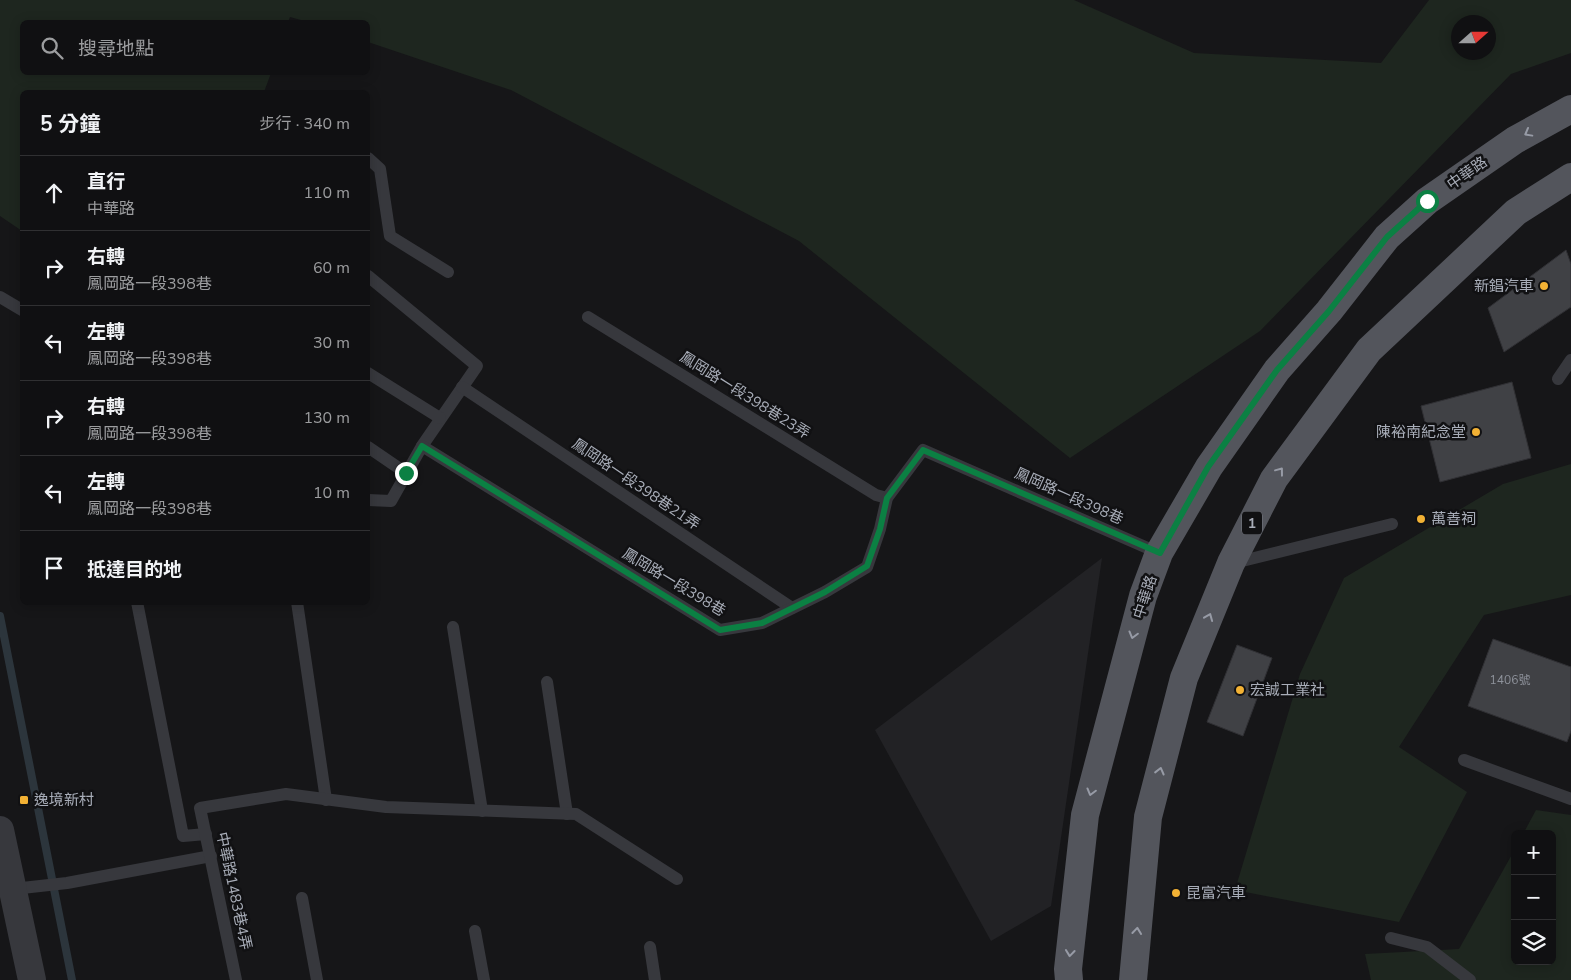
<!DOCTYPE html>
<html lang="zh-TW">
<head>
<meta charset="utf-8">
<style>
	body { margin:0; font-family:"Nunito Sans","Noto Sans TC",sans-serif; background:#19191b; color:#f1f3f6 }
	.controls { position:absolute; right:15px; bottom:15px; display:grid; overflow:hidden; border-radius:8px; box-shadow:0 2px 12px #0003 }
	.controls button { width:45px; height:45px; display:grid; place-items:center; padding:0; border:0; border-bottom:1px solid #303032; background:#101012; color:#f1f3f6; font:25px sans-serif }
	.compass { position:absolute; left:1451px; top:15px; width:45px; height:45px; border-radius:50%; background:#101012; box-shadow:0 2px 12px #0003; rotate:69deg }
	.stop { position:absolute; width:15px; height:15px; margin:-11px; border:4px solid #0b8043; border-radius:50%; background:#fff }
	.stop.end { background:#0b8043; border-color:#fff; box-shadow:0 1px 5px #0008 }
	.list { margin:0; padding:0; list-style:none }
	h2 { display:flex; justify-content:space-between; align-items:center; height:65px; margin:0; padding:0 20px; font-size:21px }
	h2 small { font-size:16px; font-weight:400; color:#9c9d9f }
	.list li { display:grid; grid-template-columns:32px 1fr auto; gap:15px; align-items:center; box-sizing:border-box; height:75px; padding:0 20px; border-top:1px solid #303032 }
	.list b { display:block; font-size:19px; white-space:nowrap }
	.list p { margin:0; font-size:16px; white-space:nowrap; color:#9c9d9f }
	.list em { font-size:16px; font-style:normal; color:#9c9d9f }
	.icon { flex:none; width:28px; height:28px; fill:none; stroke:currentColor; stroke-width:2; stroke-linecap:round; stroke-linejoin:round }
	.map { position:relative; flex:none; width:1571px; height:980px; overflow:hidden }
	.search { position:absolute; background:#101012; box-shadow:0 2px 12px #0003; left:20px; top:20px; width:350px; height:55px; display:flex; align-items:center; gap:12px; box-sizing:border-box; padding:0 18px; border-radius:8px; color:#9c9d9f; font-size:19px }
	.panel { position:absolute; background:#101012; box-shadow:0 2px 12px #0003; left:20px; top:90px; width:350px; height:515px; border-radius:8px }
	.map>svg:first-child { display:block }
	.built { fill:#222225 }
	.green { fill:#1e261f; fill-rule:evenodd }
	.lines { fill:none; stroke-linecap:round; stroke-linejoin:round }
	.stream { stroke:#2c353c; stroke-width:8 }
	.building { fill:#404145; stroke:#303034 }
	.service { stroke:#37383d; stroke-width:12 }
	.tertiary { stroke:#37383d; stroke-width:28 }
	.primary { stroke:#53555c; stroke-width:28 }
	.oneway { stroke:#979ba6 }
	.route { stroke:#0b8043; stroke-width:6 }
	.poi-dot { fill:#f2b134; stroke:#111113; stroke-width:2 }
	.labels { text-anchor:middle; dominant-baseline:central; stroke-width:5; stroke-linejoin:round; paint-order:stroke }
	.number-label { font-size:12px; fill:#8e929b }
	.shield { fill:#111113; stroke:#7b7e86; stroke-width:1 }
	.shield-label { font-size:14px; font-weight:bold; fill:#a8adb8 }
	.street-label { font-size:15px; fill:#a8adb8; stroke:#111113 }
	.poi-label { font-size:15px; fill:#a8adb8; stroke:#111113; text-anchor:start }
</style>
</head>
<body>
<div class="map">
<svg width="1571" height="980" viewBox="0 0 1571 980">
	<rect width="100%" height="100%" fill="#161618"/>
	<polygon class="built" points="1102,558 1051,906 991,941 875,730"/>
	<g class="green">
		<path d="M0,0H1074L1194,53L1381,63L1429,0H1571V53L1511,74L1260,331L1070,458L799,241L511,90L368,42V22H308L290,17L288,22H22V72L271,73L264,92H22V231L0,216ZM1458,22H1488V52H1458Z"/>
		<polygon points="1571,464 1571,595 1484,615 1399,747 1467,792 1399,922 1235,890 1300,674 1344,578 1503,484"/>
		<polygon points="1536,810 1571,815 1571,980 1371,980 1365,954 1459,949 1515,849 1515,961 1552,961 1552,834 1523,834"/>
	</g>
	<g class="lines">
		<polyline class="stream" points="0,616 72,980"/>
	</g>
	<g class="building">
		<polygon points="1566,250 1571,264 1571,307 1504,352 1488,308"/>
		<polygon points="1512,382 1531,458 1440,482 1421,406"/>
		<polygon points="1493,639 1571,667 1571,731 1567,742 1468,706"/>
		<polygon points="1237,645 1272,658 1243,736 1207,722"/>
	</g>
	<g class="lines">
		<g class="service">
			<polyline points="368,158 380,169 390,236 448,272"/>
			<polyline points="368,276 477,366 422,446 391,501 368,500"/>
			<polyline points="0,297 22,310"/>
			<polyline points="588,317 876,495 887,498"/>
			<polyline points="368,373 440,418"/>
			<polyline points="1558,379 1571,360"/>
			<polyline points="462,387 792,608"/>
			<polyline points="422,446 720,630 762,623 825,592 867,567 880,529 887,498 923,450 1159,553"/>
			<polyline points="368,447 406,473"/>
			<polyline points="1234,563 1392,524"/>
			<polyline points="137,602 183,836 206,834"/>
			<polyline points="297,602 326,800"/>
			<polyline points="453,627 482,811"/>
			<polyline points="547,682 567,814"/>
			<polyline points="1464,760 1571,799"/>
			<polyline points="13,889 67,883 211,856"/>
			<polyline points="302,898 317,980"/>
			<polyline points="475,931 484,980"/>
			<polyline points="1391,938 1427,947 1470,980"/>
			<polyline points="650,947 655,980"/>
			<polyline points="236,980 200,808 286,794 386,807 576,814 677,879"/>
		</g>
		<polyline class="tertiary" points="0,830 32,980"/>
		<g class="primary">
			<polyline points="1069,980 1068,969 1085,815 1143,596 1159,553 1209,467 1277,370 1329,311 1387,237 1427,201 1515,140 1571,109"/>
			<polyline points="1133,980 1148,817 1184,678 1231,563 1274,479 1369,350 1516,212 1571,177"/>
		</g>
	</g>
	<defs><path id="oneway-chevron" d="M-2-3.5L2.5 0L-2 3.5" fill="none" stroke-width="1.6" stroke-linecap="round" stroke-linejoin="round" transform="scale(1.25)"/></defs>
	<g class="oneway">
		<use href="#oneway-chevron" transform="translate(1528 133) rotate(151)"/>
		<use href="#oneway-chevron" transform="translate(1280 471) rotate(-53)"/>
		<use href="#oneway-chevron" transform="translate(1209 617) rotate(-68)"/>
		<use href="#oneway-chevron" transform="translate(1133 635) rotate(105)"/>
		<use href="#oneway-chevron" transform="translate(1160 771) rotate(-76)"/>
		<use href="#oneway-chevron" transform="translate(1091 792) rotate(105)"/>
		<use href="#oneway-chevron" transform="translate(1137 931) rotate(-84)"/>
		<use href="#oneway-chevron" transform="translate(1070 953) rotate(96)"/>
	</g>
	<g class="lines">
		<polyline class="route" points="406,473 422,446 720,630 762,623 825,592 867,566 880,529 887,498 923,450 1160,553 1208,467 1277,370 1329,311 1387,237 1427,201"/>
	</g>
	<g class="poi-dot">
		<circle cx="1544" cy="286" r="5"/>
		<circle cx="1476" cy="432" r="5"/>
		<circle cx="1421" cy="519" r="5"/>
		<circle cx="1240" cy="690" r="5"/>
		<rect x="19" y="795" width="10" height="10" rx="2.5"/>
		<circle cx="1176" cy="893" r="5"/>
	</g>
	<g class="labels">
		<g class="number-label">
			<text x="1510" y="680">1406號</text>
		</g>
		<rect class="shield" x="1242" y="511.5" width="20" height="23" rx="4"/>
		<g class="shield-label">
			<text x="1252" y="523">1</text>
		</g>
		<g class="street-label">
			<text transform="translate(1467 173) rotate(-35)">中華路</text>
			<text transform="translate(745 395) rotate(32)">鳳岡路一段398巷23弄</text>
			<text transform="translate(636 484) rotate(34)">鳳岡路一段398巷21弄</text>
			<text transform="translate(1069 496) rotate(24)">鳳岡路一段398巷</text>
			<text transform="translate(674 582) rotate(31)">鳳岡路一段398巷</text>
			<text transform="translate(1145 597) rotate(-72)">中華路</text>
			<text transform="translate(234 891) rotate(78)">中華路1483巷4弄</text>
		</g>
		<g class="poi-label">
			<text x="1534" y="286" text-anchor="end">新錩汽車</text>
			<text x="1466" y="432" text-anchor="end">陳裕南紀念堂</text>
			<text x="1431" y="519">萬善祠</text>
			<text x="1250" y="690">宏誠工業社</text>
			<text x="34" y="800">逸境新村</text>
			<text x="1186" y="893">昆富汽車</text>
		</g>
	</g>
</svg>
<div class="controls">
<button>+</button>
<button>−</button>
<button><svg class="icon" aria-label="layers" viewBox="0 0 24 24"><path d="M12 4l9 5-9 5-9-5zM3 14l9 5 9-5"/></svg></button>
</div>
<svg class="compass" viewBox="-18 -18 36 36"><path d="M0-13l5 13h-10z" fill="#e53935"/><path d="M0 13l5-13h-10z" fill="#9c9d9f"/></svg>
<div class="stop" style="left:1427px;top:201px"></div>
<div class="stop end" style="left:406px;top:473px"></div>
<div class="search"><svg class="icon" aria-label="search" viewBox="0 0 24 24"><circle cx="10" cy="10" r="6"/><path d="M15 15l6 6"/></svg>搜尋地點</div>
<section class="panel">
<h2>5 分鐘<small>步行 · 340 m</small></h2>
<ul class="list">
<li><svg class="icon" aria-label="ahead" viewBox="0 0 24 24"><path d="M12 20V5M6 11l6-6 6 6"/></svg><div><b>直行</b><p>中華路</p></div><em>110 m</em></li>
<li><svg class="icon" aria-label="right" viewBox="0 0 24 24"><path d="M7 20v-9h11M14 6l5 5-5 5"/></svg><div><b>右轉</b><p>鳳岡路一段398巷</p></div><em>60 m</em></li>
<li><svg class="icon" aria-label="left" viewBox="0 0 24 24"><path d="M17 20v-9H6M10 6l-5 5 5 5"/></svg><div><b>左轉</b><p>鳳岡路一段398巷</p></div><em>30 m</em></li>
<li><svg class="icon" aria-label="right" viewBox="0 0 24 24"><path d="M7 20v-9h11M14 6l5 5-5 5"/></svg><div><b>右轉</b><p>鳳岡路一段398巷</p></div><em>130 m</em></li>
<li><svg class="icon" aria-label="left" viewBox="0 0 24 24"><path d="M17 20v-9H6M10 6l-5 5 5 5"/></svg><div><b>左轉</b><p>鳳岡路一段398巷</p></div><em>10 m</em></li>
<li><svg class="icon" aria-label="arrive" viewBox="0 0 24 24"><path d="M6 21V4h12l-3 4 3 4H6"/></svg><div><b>抵達目的地</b></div></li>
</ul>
</section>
</div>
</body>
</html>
